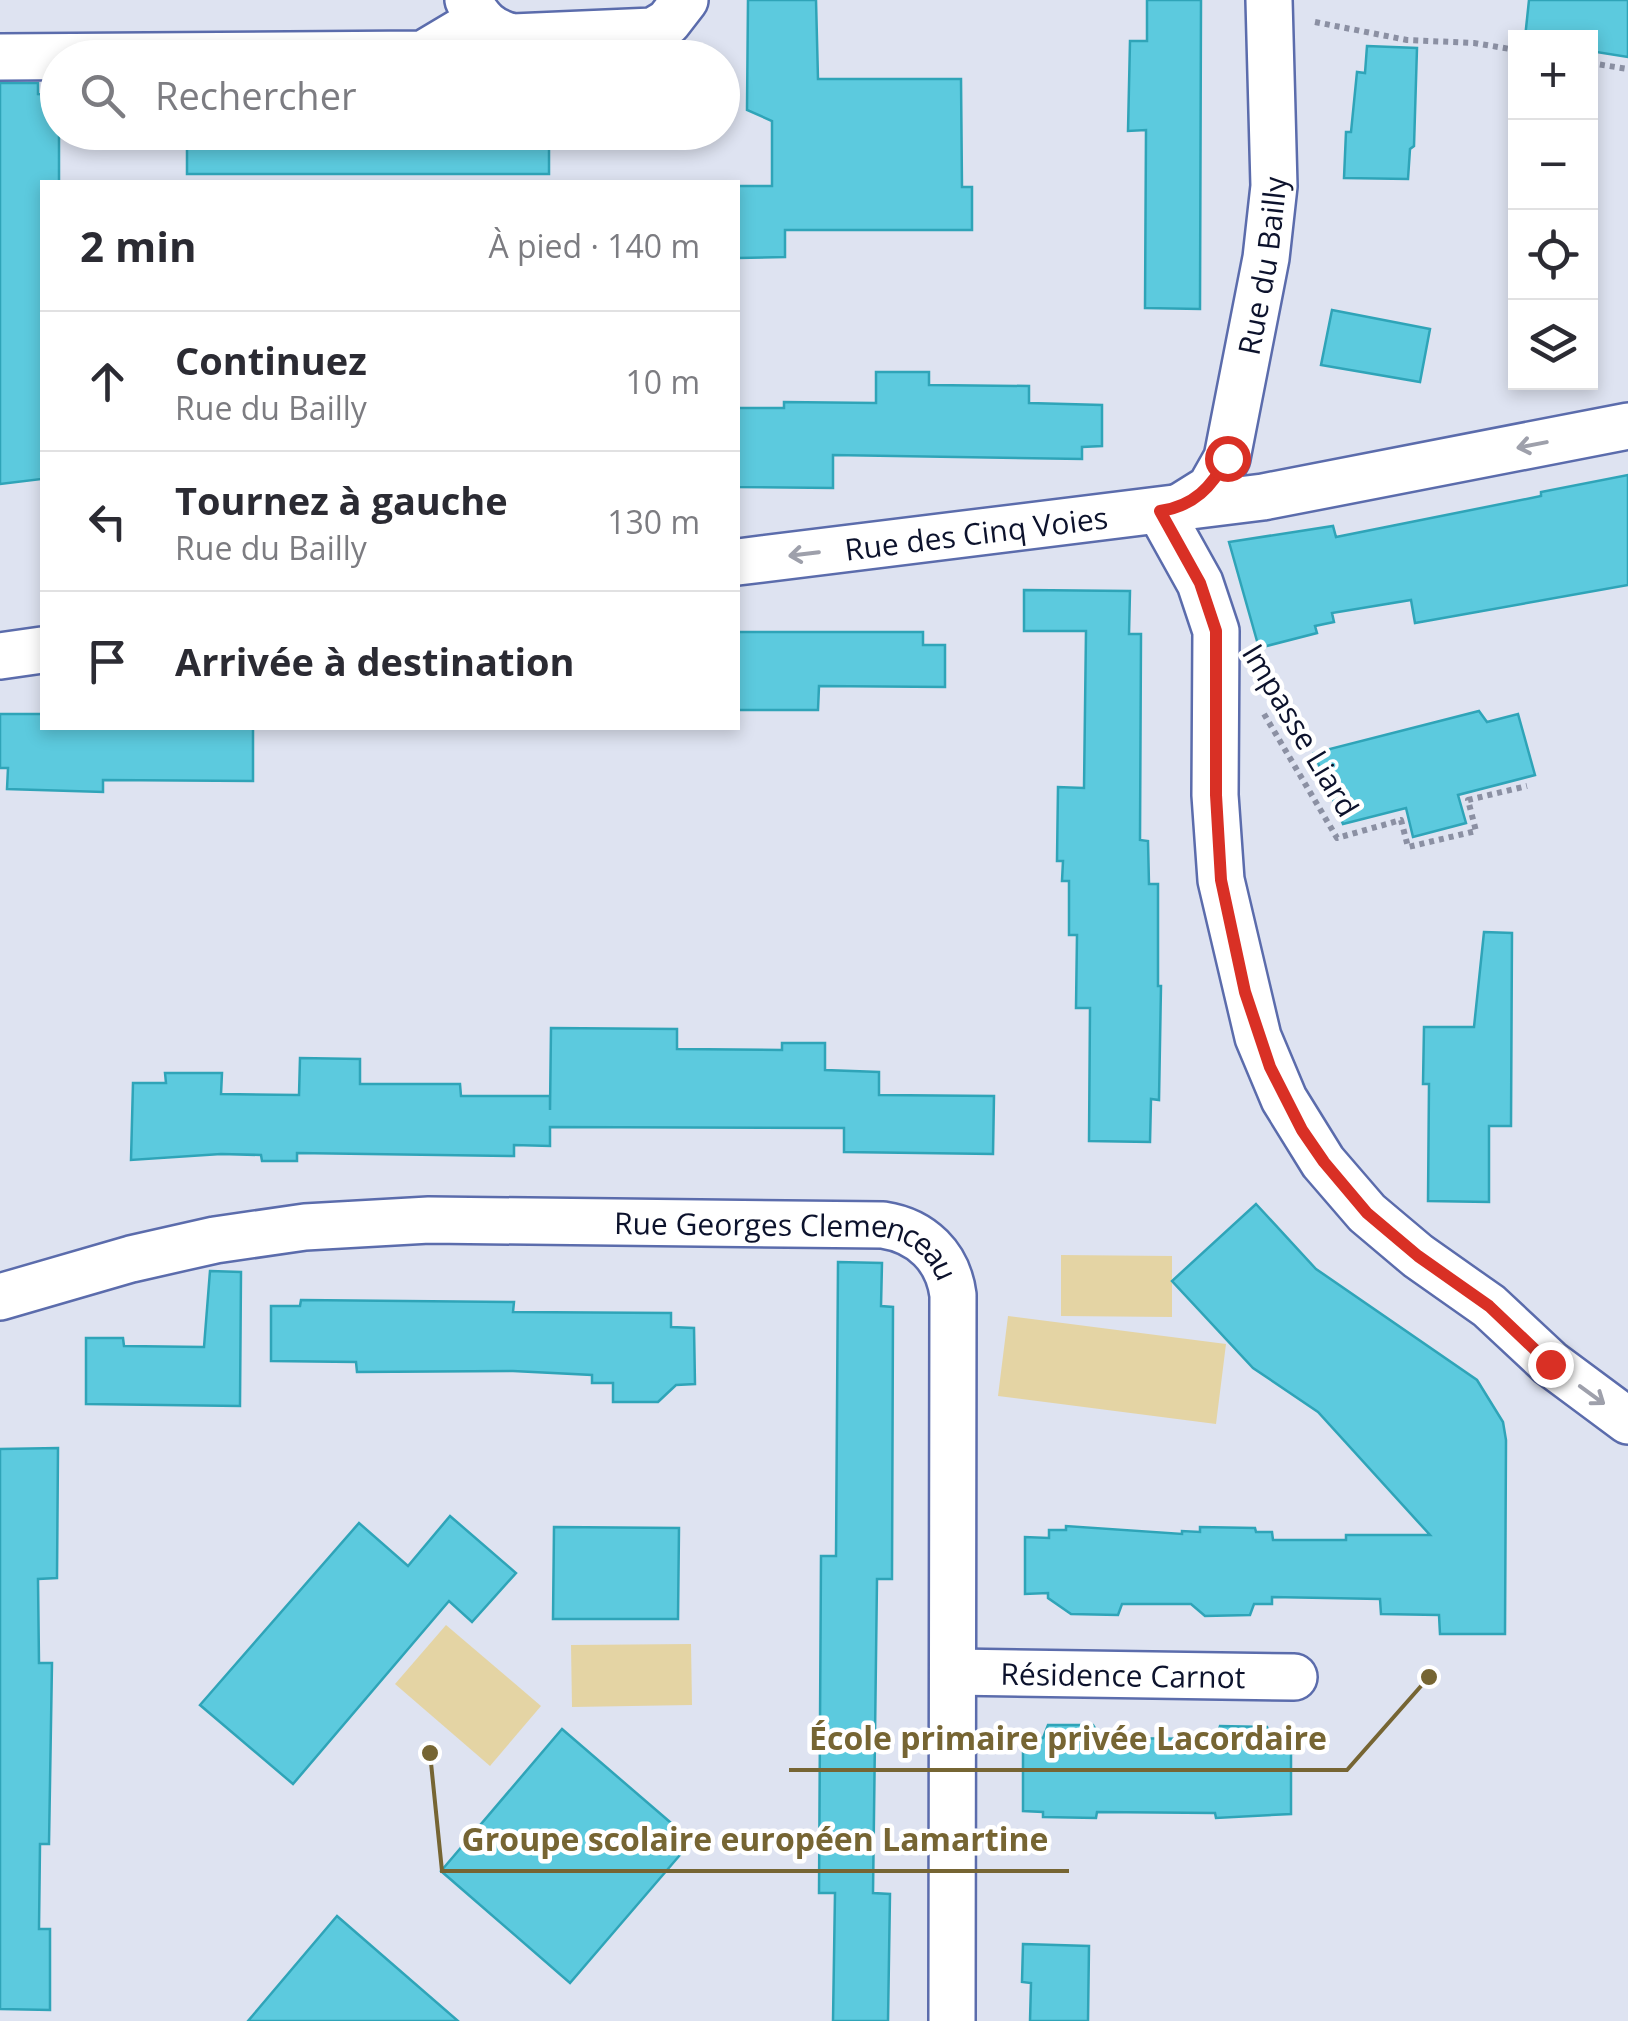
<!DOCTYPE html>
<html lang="fr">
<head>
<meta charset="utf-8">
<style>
	body { margin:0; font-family:"Open Sans",sans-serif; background:#f2f2f3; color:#2b2b33 }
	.controls { position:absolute; right:30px; top:30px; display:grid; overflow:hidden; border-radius:0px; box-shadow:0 5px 15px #0003 }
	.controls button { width:90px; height:90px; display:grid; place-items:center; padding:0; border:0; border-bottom:2px solid #e1e1e2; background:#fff; color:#2b2b33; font:50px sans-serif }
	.stop { position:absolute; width:30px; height:30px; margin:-22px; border:8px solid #d93025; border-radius:50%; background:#fff }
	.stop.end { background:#d93025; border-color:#fff; box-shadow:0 2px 10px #0008 }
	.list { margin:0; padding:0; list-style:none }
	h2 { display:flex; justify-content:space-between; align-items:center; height:130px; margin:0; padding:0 40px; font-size:42px }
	h2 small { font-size:32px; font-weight:400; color:#7c7c81 }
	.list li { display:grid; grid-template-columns:65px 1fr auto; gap:30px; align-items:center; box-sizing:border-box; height:140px; padding:0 40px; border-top:2px solid #e1e1e2 }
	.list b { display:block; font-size:38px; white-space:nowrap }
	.list p { margin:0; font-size:32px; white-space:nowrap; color:#7c7c81 }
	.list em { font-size:32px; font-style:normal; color:#7c7c81 }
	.icon { flex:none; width:55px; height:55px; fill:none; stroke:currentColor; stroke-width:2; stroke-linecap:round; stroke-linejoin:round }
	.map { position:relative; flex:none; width:1628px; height:2021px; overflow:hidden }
	.search { position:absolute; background:#fff; box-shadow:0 5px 15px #0003; left:40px; top:40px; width:700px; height:110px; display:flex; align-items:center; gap:25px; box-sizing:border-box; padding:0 35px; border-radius:55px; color:#7c7c81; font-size:38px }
	.panel { position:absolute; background:#fff; box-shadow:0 5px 15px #0003; left:40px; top:180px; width:700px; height:550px; border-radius:0px }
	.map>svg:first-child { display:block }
	.green { fill:#e4d4a4 }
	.building { fill:#5ccade; stroke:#2fa4b8; stroke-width:2.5 }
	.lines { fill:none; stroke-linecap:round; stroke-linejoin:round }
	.street-casing { stroke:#5b6cac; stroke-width:50 }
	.path { stroke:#8b90a3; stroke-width:6; stroke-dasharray:5 5; stroke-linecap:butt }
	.street { stroke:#fff; stroke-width:45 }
	.oneway { stroke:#9ea0ab }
	.route { stroke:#d93025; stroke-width:12 }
	.labels { text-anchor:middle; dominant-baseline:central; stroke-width:9; stroke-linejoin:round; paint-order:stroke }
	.street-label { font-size:30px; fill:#0c122c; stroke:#fff }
	.leader { fill:none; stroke:#766533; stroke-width:4 }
	.callout-dot { fill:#766533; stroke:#fff; stroke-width:4 }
	.callout-label { font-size:32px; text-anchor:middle; font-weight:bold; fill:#766533; stroke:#fff; stroke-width:9; stroke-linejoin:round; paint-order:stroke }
</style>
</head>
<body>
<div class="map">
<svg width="1628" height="2021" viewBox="0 0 1628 2021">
	<rect width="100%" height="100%" fill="#dee3f1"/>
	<g class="green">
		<polygon points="1061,1255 1172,1256 1172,1317 1061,1316"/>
		<polygon points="1008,1316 1226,1344 1216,1424 998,1396"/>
		<polygon points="446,1625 541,1706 490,1766 395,1684"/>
		<polygon points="691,1644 692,1705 572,1707 571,1645"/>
	</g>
	<g class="building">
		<polygon points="748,0 816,0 818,79 961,79 962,187 972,187 972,230 785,230 785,257 738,258 738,186 772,186 772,121 747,110"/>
		<polygon points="1147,0 1201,0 1200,309 1145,308 1146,130 1128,131 1130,41 1147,41"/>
		<polygon points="1529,0 1628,0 1628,57 1590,51 1590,38 1525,38"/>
		<polygon points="1367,46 1417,48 1414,146 1410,149 1408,179 1344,178 1346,132 1351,132 1357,72 1365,73"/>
		<polygon points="0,83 38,83 38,94 58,95 59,132 59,182 42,182 42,479 0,484"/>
		<rect x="187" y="132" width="362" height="42"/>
		<polygon points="1332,310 1430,329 1420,382 1321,365"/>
		<polygon points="876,372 929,372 929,385 1029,386 1029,403 1102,405 1102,446 1082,447 1082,459 833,455 833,488 738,487 738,408 784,408 784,402 876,403"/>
		<polygon points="1628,475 1628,585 1415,623 1411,600 1332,613 1334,622 1315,626 1317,633 1259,648 1229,542 1333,526 1336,537 1541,496 1541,492"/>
		<polygon points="1024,590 1130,591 1129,634 1141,634 1140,840 1148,841 1149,884 1158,884 1158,986 1161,986 1159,1100 1151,1099 1150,1142 1089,1141 1090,1008 1076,1008 1077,935 1069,935 1069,881 1062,881 1063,861 1057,861 1058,787 1084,788 1086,631 1024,631"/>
		<polygon points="738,632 923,632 923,645 945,645 945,687 819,686 818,710 738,710"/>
		<polygon points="1479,711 1487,722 1518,714 1535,775 1458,795 1466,823 1413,837 1406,808 1343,824 1314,753"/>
		<polygon points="0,714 42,714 42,728 253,728 253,781 103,780 103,792 7,789 8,768 0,768"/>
		<polygon points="1484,932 1512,933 1511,1126 1489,1126 1489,1202 1428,1201 1429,1084 1423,1084 1424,1027 1474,1027"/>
		<polygon points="551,1028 677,1029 677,1049 782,1050 782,1043 825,1043 825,1070 879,1072 879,1095 994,1096 993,1154 844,1152 844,1128 550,1127 550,1146 514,1145 514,1156 297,1153 297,1161 262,1161 261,1155 221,1154 131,1160 133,1083 166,1083 165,1073 222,1073 221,1094 299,1095 300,1058 360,1059 360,1084 460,1084 461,1096 550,1096 550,1110"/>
		<polygon points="1256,1204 1316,1269 1477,1380 1503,1422 1506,1440 1505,1634 1440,1634 1439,1615 1381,1614 1380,1599 1272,1597 1272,1604 1254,1604 1250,1615 1205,1616 1191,1604 1122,1604 1118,1615 1071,1614 1048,1598 1048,1593 1025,1594 1025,1537 1049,1538 1049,1530 1066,1530 1066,1526 1182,1534 1182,1531 1200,1532 1200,1527 1255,1528 1256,1532 1272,1532 1273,1540 1346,1540 1346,1535 1430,1535 1318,1412 1253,1368 1172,1281"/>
		<polygon points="838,1262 882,1263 881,1306 893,1307 892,1579 877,1579 873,1893 890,1894 888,2021 833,2021 835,1893 819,1893 821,1556 836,1556"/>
		<polygon points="210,1271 241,1272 240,1406 86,1404 86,1338 123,1338 124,1346 204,1347"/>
		<polygon points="301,1300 514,1302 513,1312 671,1313 671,1327 694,1328 695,1384 676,1385 658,1402 613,1402 613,1383 592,1383 592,1375 513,1371 357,1372 356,1362 271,1361 271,1306 300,1306"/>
		<polygon points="58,1448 57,1578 38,1579 39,1663 52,1663 49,1844 40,1844 39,1929 50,1929 50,2010 0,2009 0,1449"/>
		<polygon points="450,1516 516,1573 472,1622 449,1601 293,1784 200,1705 359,1523 408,1566"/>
		<polygon points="554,1527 679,1528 678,1619 553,1619"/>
		<polygon points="1048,1725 1093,1725 1101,1738 1216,1739 1220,1726 1267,1727 1271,1740 1291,1740 1291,1814 1216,1818 1215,1813 1097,1812 1096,1818 1043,1817 1043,1812 1023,1811 1023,1737 1043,1738"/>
		<polygon points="562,1729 692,1841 570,1983 441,1871"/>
		<polygon points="337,1916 458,2021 248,2021"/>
		<polygon points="1023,1944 1089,1946 1088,2021 1030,2021 1031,1983 1022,1982"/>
	</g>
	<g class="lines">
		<g class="street-casing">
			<g id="street">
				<path d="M468,0C480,21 489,31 513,37L653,31L668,22L685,0"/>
				<polyline points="0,57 423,54 480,20"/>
				<path id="s1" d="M1178,508L1210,488L1227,458L1266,258L1274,186L1269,0"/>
				<polyline points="1160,511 1200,583 1216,631 1215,795 1221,880 1258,1037 1284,1099 1323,1162 1367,1213 1418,1256 1489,1306 1550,1363 1628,1421"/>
				<path id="s2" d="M738,562L1263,497L1628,426"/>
				<polyline points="0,656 42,650"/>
				<path id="s3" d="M0,1297L131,1259L215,1240L305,1227L429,1220L883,1225C922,1231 948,1257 953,1295L952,2021"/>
				<path id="s4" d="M953,1672L1294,1677"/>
			</g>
		</g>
		<g class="path">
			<polyline points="1315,22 1407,40 1474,43 1516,50"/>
			<polyline points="1590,63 1628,69"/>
			<polyline points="1264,714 1337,838 1401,820 1408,847 1476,831 1468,800 1527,786"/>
		</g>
		<use href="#street" class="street"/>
	</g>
	<defs><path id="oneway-shaft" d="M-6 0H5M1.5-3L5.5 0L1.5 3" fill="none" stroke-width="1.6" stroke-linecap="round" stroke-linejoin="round" transform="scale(2.5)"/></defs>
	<g class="oneway">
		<use href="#oneway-shaft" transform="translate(1532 445) rotate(169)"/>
		<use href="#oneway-shaft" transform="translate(804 554) rotate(173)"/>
		<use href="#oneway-shaft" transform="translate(1592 1395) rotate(36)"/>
	</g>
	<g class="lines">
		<path class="route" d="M1227,458C1212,487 1194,506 1160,511L1200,583L1216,631V795L1221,880L1245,992L1270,1067L1302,1130L1324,1162L1367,1213L1418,1256L1489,1306L1550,1364"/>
	</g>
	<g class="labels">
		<g class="street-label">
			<text stroke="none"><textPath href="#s1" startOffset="268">Rue du Bailly</textPath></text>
			<text stroke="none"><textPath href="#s2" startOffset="240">Rue des Cinq Voies</textPath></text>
			<text transform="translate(1301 730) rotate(59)">Impasse Liard</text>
			<text stroke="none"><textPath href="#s3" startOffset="802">Rue Georges Clemenceau</textPath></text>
			<text stroke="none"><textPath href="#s4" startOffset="170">Résidence Carnot</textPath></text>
		</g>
	</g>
	<path class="leader" d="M1429 1677L1347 1770H789M430 1753L442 1871H1069"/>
	<g class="callout-dot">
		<circle cx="1429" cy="1677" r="10"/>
		<circle cx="430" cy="1753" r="10"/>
	</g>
	<g class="callout-label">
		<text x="1068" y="1750">École primaire privée Lacordaire</text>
		<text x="755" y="1851">Groupe scolaire européen Lamartine</text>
	</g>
</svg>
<div class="controls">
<button>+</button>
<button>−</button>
<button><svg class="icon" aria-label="locate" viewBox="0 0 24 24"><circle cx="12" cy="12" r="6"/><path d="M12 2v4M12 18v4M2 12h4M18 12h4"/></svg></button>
<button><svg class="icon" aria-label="layers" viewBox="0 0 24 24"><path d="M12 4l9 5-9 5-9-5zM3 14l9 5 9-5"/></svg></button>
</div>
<div class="stop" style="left:1227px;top:458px"></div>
<div class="stop end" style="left:1550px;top:1364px"></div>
<div class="search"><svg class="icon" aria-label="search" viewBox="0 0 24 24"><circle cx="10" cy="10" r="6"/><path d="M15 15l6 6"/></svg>Rechercher</div>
<section class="panel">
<h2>2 min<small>À pied · 140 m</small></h2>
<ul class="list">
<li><svg class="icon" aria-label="ahead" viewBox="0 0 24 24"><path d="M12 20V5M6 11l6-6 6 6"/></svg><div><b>Continuez</b><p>Rue du Bailly</p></div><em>10 m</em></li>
<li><svg class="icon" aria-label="left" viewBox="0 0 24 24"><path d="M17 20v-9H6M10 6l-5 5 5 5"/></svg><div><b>Tournez à gauche</b><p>Rue du Bailly</p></div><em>130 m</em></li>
<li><svg class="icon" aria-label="arrive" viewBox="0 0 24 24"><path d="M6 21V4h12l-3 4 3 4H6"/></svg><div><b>Arrivée à destination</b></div></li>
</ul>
</section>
</div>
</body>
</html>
